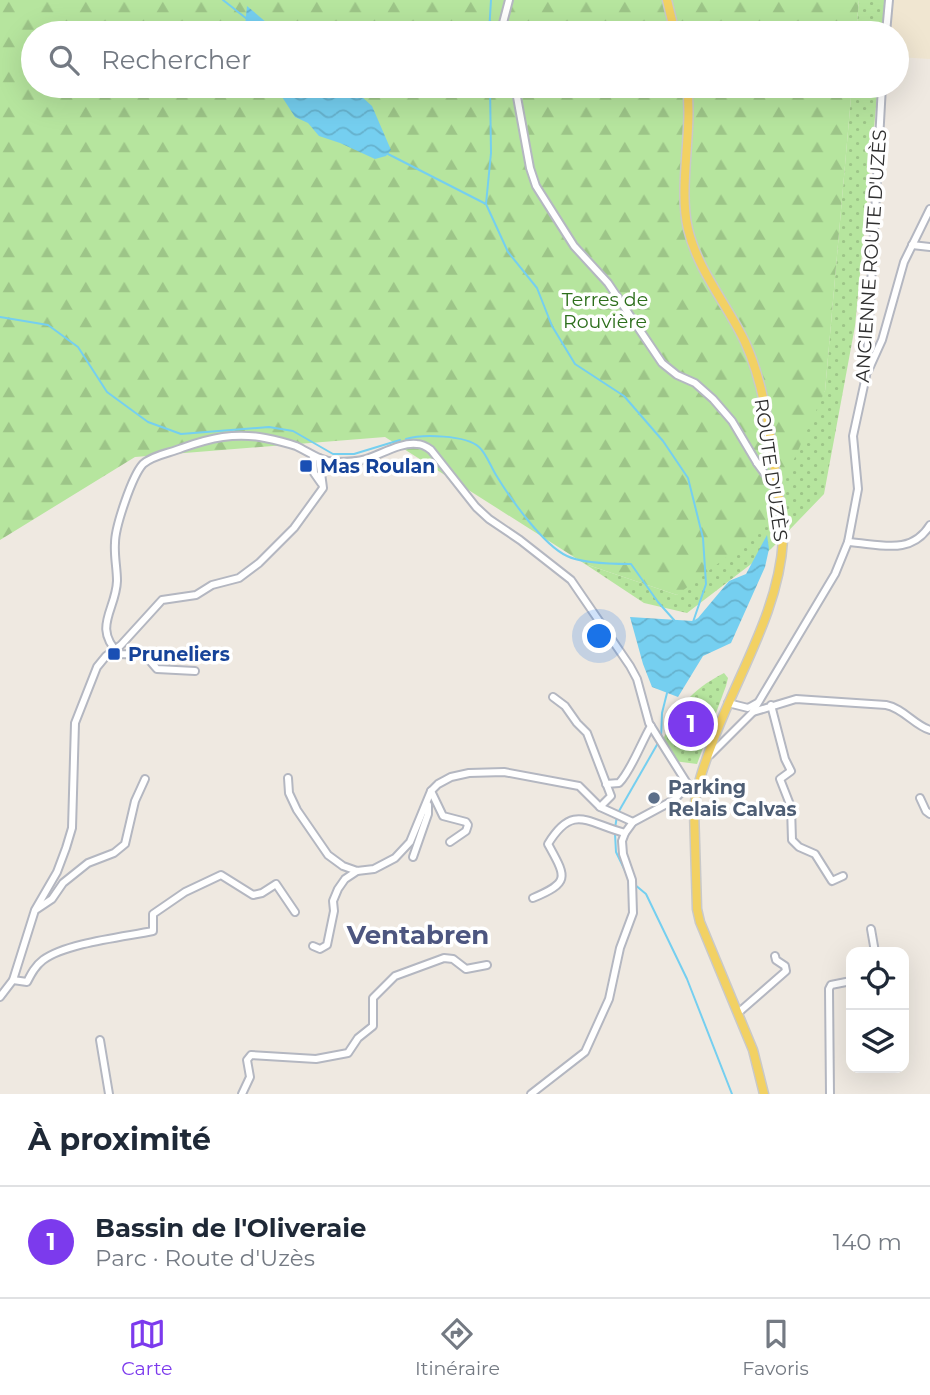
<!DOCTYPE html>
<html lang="fr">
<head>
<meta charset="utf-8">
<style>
	body { margin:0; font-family:Montserrat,sans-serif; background:#f6f6f7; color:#1f2937 }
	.controls { position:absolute; right:21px; bottom:21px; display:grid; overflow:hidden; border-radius:14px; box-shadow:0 7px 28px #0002 }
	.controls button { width:63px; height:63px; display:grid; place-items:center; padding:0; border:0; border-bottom:2px solid #e0e1e3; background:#fff; color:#1f2937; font:35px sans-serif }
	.you { position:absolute; left:600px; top:637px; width:24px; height:24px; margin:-18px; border:5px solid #fff; border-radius:50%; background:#1a73e8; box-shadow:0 0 0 10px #1a73e833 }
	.badge { display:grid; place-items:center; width:46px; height:46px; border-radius:50%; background:#7c3aed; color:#fff; font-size:23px; font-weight:700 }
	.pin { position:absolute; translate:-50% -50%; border:4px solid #fff; box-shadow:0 2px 7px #0006 }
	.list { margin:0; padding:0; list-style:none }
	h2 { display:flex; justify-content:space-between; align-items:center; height:91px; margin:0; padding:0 28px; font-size:30px }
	h2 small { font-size:23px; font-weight:400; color:#747a83 }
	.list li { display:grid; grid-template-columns:46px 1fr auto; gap:21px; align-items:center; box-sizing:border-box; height:112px; padding:0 28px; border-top:2px solid #e0e1e3 }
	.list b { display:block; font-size:26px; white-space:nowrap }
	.list p { margin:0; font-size:23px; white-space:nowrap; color:#747a83 }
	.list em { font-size:23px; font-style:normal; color:#747a83 }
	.icon { flex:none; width:38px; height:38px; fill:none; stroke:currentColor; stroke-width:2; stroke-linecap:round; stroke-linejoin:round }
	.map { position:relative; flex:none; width:930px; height:1094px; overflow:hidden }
	.search { position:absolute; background:#fff; box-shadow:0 7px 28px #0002; left:21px; right:21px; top:21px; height:77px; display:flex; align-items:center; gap:18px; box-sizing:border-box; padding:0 24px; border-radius:38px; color:#747a83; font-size:26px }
	.sheet { height:203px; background:#fff }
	nav { display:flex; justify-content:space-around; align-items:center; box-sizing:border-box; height:98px; border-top:2px solid #e0e1e3; background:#fff; font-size:19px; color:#747a83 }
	nav a { display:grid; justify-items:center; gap:4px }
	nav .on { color:#7c3aed }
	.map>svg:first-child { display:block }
	.education { fill:#f0e6d1 }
	.grass { fill:url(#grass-dots) }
	.forest { fill:url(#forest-firs) }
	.water { fill:url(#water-waves) }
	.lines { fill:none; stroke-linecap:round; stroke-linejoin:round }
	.stream { stroke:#75cff0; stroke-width:2 }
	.minor-casing { stroke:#b4b7c1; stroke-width:10 }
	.major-casing { stroke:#c9c9c9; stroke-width:11 }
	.minor { stroke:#fff; stroke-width:6 }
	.major { stroke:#f2d163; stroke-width:8 }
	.transit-dot { fill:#1a4fb4; stroke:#fff; stroke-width:2.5 }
	.service-dot { fill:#5c6f8a; stroke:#fff; stroke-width:2.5 }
	.labels { text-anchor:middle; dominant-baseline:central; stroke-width:7; stroke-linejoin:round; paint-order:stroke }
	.street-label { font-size:19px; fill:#2e2e2e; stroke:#fff }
	.park-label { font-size:19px; fill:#2c6e1b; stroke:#fff }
	.transit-label { font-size:19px; font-weight:bold; fill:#164399; stroke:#fff; text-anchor:start }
	.service-label { font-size:19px; font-weight:bold; fill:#4e5e75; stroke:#fff; text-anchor:start }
	.district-label { font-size:26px; font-weight:bold; fill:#4d5680; stroke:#fff }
</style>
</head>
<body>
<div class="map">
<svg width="930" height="1094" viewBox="0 0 930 1094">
	<defs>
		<pattern id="grass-dots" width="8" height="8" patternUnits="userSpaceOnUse" patternTransform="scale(1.75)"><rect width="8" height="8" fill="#b6e59e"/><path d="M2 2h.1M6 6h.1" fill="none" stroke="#9dc588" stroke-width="1.8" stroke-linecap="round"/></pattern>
		<pattern id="forest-firs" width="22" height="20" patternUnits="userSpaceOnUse" patternTransform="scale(1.75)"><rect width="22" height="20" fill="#b6e59e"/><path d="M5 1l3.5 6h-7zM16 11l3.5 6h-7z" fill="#9dc588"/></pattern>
		<pattern id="water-waves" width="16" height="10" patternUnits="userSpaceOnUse" patternTransform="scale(1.75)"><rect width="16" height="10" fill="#75cff0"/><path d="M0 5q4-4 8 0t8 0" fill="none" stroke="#66b2ce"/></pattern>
	</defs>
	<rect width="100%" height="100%" fill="#efe9e1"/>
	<polygon class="education" points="893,0 930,0 930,59 897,57 897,33 891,33"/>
	<g class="grass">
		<polygon points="859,0 885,0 882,33 856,33"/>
		<polygon points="852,86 878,86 855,326 824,494 771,549 687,613 644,603 585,564 677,595 825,391"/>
		<path d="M724,673L728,678L726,686L697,764L674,761L662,741C680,706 688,692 724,673Z"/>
	</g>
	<polygon class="forest" points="0,0 859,0 856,33 33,33 33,86 852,86 825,391 762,530 677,595 585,564 385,437 135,457 0,540"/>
	<g class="water">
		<polygon points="247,6 279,33 249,33 245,26"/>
		<polygon points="275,86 351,87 372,106 391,150 386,156 375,159 340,143 319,136 308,123 295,117"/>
		<polygon points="767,535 769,549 765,567 731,643 703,656 678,697 652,687 643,664 630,617 693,621 698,618 729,581 746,574"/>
	</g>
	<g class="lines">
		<g class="stream">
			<polyline points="223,0 247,19"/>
			<polyline points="489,33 491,0"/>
			<polyline points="490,86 491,153 486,204 508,252 537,288 552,326 575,364 624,396 663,441 688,478 703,538 706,584 693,622"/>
			<polyline points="388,154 486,204"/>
			<polyline points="0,317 48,325 78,347 107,392 148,422 181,434 269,427 293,431 333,454 354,454 400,440"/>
			<path d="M406,439C422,434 466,435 479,447C486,453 491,467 496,475C510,498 543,545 567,556C581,563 615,564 631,564L658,602L674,620"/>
			<polyline points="661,739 662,713 667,693"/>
			<polyline points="619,811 658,743"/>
			<polyline points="615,828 617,816"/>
			<polyline points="615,834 616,852 630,881"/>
			<polyline points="634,884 646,894 687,979 732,1094"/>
		</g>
		<g class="minor-casing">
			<g id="minor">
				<polyline points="505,33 503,23 509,0"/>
				<polyline points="886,33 889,0"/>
				<polyline points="515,86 530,168 536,186 574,246 608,283 662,363 677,375 695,383 713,399 732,421 757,463 778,492"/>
				<polyline points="912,245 930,247"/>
				<polyline points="868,371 882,340 904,262 930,209"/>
				<polyline points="313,456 314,473 321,483"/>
				<polyline points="757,463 763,465 767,461 768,436"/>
				<path d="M848,542C880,544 911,556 930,525"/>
				<path d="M195,671L157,669L145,655L119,654C92,627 116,610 117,581C117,568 114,556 115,543C115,527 132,476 143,464C153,455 170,453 182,448C210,438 235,432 265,438C275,440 287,443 296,446C309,452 320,461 335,462C346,462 356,462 366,459C382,454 401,442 417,444C423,444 427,447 431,450L476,507L489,519L520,540L571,580L630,666L637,679L649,723L695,796"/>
				<polyline points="553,697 565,706 577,723 587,733 611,796 600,807"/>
				<polyline points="728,703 748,708 757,703"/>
				<polyline points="771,705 785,759 791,771 780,779 791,807 792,840 799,847 815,854 832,881 843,876"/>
				<path d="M753,712L796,699L886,705C903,708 914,725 930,730"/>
				<polyline points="710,755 752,713 835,574 848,542 858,489 853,436 866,376 882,86"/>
				<polyline points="288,778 289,793 297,810 328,855 343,866 357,871 374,869 395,858 410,842 431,791 438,784 451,777 469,773 504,772 579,786 600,807 633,822"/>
				<path d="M606,784L619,783C631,771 641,743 651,726"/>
				<polyline points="431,791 443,816 466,822 468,825 466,831 450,842"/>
				<polyline points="920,798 926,811 930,814"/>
				<polyline points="413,857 428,814 428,805"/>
				<path d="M533,898C571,882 566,877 548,844C573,803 587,823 625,833"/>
				<polyline points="37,909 52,899 63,883 88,863 114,853 125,844 135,801 145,779"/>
				<polyline points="871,929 875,952"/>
				<polyline points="313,946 320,949 327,945 334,911 333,901 338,889 345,879 357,871"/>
				<path d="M13,980L27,982C31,974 35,966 43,960C66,943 123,937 153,931V914L185,892L221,875L253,895L262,893L276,884L295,912"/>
				<polyline points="0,997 13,980 35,910 57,872 66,848 72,828 75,723 97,667 106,656 121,645 162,600 196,595 212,585 239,578 259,563 294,528 323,488 319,458"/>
				<polyline points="738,1013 786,971 785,966 776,960 775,956"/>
				<polyline points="100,1040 109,1094"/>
				<polyline points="242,1094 250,1077 247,1060 251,1055 316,1059 348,1053 358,1038 373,1026 373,998 395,976 444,958 453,959 466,969 487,965"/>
				<polyline points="531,1094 585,1052 609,999 620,948 633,913 632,880 623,854 622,841 625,833 633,822 674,800 687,786"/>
				<polyline points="830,1094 829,989 831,985 851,981"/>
			</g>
		</g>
		<g class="major-casing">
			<g id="major">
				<polyline points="667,0 675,33"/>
				<path d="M687,86C693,132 678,187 688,229C698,271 727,304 745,342C766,388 771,443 778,492C780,507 784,524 783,540C779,612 736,677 712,744C704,765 696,787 694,810L697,909L700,922L753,1050L764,1094"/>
			</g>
		</g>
		<use href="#minor" class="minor"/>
		<use href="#major" class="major"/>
	</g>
	<g class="transit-dot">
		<rect x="299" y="459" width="14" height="14" rx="3.5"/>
		<rect x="107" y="647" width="14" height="14" rx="3.5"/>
	</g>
	<circle class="service-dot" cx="654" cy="798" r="7"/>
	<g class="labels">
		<g class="street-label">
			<text transform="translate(871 256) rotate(-86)">ANCIENNE ROUTE D'UZÈS</text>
			<text transform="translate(771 470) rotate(82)">ROUTE D'UZÈS</text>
		</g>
		<g class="park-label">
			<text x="605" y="299">Terres de<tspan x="605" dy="22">Rouvière</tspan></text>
		</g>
		<g class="transit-label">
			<text x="320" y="466">Mas Roulan</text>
			<text x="128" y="654">Pruneliers</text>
		</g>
		<g class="service-label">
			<text x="668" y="787">Parking<tspan x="668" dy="22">Relais Calvas</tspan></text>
		</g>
		<g class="district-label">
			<text x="418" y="935">Ventabren</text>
		</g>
	</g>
</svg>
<div class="controls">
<button><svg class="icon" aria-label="locate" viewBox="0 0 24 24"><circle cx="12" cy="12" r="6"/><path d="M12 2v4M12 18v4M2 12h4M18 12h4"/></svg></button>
<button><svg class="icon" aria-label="layers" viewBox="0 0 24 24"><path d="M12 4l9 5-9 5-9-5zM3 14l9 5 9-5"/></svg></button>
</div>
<div class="you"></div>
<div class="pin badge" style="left:691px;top:724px">1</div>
<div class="search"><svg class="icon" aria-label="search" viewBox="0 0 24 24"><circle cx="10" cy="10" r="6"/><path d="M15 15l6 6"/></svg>Rechercher</div>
</div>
<section class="sheet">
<h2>À proximité<small></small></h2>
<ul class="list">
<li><span class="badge">1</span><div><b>Bassin de l'Oliveraie</b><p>Parc · Route d'Uzès</p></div><em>140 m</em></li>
</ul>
</section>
<nav>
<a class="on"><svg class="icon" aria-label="map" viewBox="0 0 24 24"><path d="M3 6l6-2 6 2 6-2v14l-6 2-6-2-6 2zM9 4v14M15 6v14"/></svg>Carte</a>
<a><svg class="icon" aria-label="directions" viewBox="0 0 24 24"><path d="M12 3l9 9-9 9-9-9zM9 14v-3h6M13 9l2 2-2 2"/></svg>Itinéraire</a>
<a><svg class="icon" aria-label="saved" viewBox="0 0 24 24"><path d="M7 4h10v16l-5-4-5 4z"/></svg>Favoris</a>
</nav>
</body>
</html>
